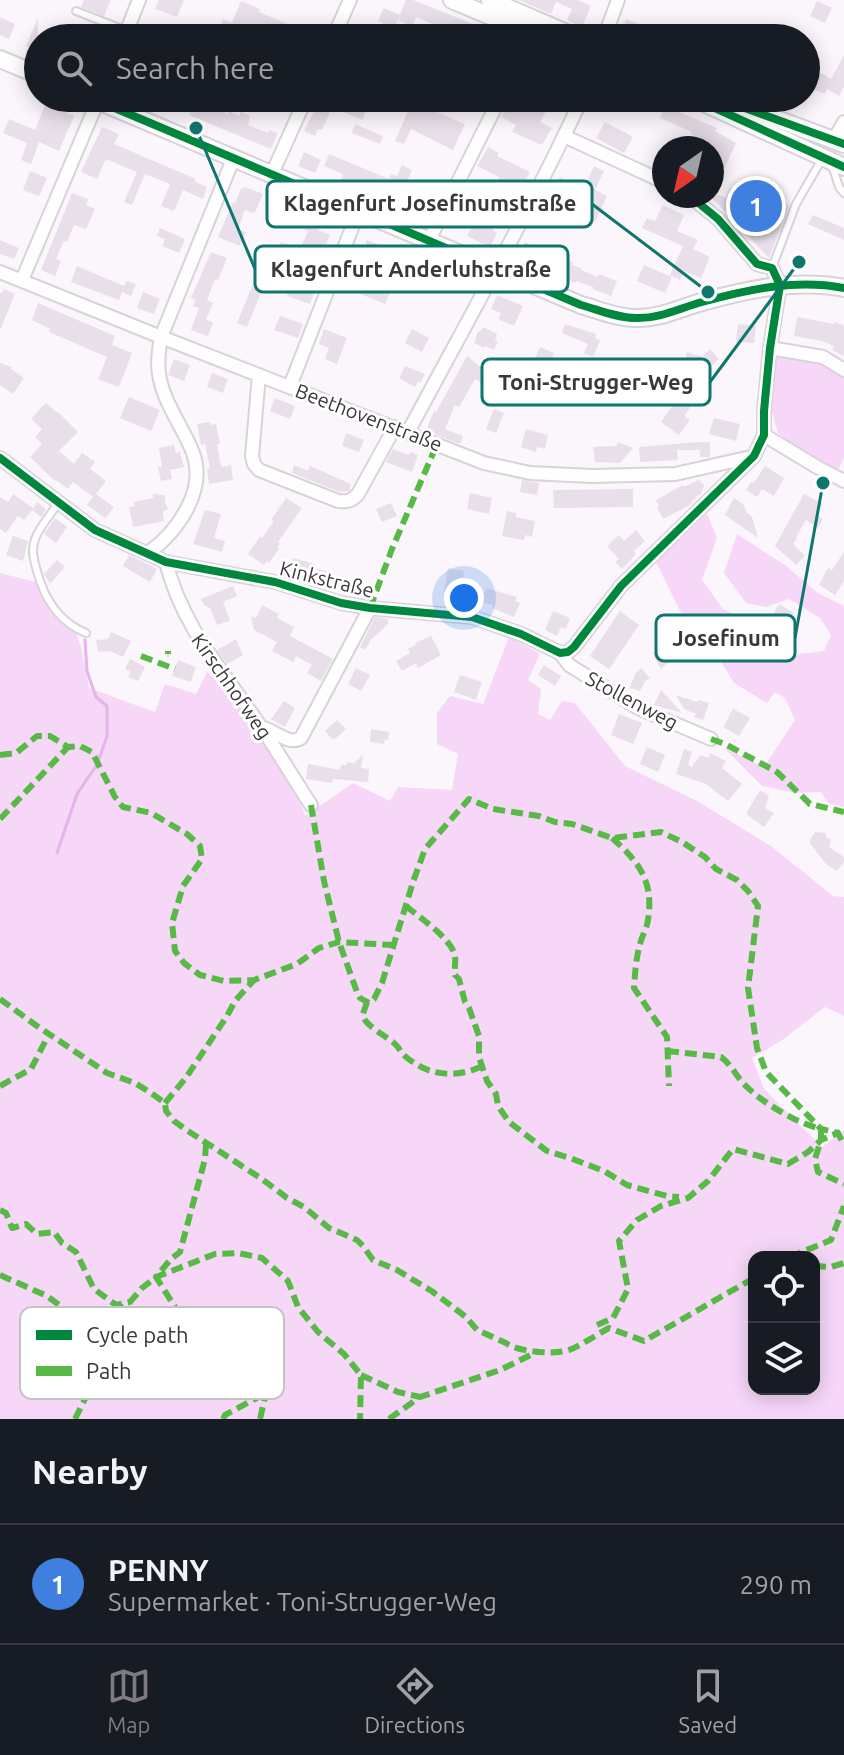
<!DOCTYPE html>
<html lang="en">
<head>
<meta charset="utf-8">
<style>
	body { margin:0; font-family:Ubuntu,sans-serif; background:#20242c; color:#f1f3f6 }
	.controls { position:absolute; right:24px; bottom:24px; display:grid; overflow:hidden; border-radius:16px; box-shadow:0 4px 20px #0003 }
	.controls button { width:72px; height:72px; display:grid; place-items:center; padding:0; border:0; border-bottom:2px solid #363941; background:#171b24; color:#f1f3f6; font:40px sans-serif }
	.compass { position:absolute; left:652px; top:136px; width:72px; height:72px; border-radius:50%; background:#171b24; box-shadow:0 4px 20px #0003; rotate:214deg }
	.you { position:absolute; left:464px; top:598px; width:28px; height:28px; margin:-20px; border:6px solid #fff; border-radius:50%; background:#1a73e8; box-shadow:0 0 0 12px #1a73e833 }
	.badge { display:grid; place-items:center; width:52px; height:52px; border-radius:50%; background:#7e7a7f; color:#fff; font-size:26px; font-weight:700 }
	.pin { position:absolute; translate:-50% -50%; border:4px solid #fff; box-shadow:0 2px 8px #0006 }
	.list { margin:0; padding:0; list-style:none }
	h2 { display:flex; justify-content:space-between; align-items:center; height:104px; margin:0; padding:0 32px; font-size:34px }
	h2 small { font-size:26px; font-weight:400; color:#9ea1a6 }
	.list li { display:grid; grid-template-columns:52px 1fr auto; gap:24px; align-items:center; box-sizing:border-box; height:120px; padding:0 32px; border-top:2px solid #363941 }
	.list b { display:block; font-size:30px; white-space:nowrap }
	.list p { margin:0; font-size:26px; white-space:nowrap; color:#9ea1a6 }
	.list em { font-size:26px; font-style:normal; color:#9ea1a6 }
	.icon { flex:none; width:44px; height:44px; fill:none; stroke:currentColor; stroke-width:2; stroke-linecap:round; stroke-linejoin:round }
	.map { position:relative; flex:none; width:844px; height:1419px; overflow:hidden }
	.search { position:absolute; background:#171b24; box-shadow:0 4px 20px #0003; left:24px; right:24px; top:24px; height:88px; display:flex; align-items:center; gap:20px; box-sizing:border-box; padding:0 28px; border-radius:44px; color:#9ea1a6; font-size:30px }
	.sheet { height:224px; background:#171b24 }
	nav { display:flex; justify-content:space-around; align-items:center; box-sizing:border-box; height:112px; border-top:2px solid #363941; background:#171b24; font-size:22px; color:#9ea1a6 }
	nav a { display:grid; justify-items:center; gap:4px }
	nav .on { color:#7e7a7f }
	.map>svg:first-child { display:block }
	.green { fill:#f6d7f8; fill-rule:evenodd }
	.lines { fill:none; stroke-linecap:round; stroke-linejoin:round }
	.stream { stroke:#e5b4e8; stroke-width:3 }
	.building { fill:#e9dfea }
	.lane-casing { stroke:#d8d3d8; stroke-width:10 }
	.street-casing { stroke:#d8d3d8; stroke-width:16 }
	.secondary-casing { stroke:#d8d3d8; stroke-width:20 }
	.path { stroke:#d9d7d9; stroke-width:2; stroke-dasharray:4 6; stroke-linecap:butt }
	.lane { stroke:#fefefe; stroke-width:6 }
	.street { stroke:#fefefe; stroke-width:12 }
	.secondary { stroke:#fefefe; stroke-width:16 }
	.quiet { stroke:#58b947; stroke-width:6; stroke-dasharray:12 6; stroke-linecap:butt }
	.cycleway-casing { stroke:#fff; stroke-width:13 }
	.cycleway { stroke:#00873e; stroke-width:8 }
	.labels { text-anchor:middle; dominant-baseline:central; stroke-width:6; stroke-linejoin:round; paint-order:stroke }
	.street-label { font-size:20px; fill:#3b373c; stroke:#fff }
	.key { fill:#fff; stroke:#c4c3c4; stroke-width:2 }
	.key-label { font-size:22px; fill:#3b373c }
	.leader { fill:none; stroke:#0f766e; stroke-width:3 }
	.callout-dot { fill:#0f766e; stroke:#fff; stroke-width:3 }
	.callout { fill:#fff; stroke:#0f766e; stroke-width:3 }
	.callout-label { font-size:22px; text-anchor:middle; font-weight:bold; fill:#3b373c }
</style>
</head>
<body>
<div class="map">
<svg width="844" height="1419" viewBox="0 0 844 1419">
	<rect width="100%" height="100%" fill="#fbf6fb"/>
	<g class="green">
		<polygon points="777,355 819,361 844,376 844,458 837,472 792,444 778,433 771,408 773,371"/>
		<polygon points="707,514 717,538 702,580 723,609 735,615 755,640 782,656 824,651 831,635 820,618 789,599 766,607 746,603 724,573 737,534 785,565 818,593 844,606 844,807 829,804 821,792 795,793 762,786 724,748 764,767 795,720 785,698 775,692 767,703 734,683 695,620 681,613 656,562"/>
		<path d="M0,573L36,582L49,609L77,635L82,651L89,688L155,712L165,684L196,694L207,672L221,682L258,730L296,790L305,816L353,783L390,801L398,787L452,790L458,754L437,744V713L450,696L483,704L509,637L540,654L528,680L541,689L538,714L550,720L562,701L575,703L625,766L697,801L771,846L833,896L844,897V1016L825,1007L781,1041L752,1058L764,1089L822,1147L844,1130V1419H0ZM754,1257H814V1389H754Z"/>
	</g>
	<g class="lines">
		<g class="stream">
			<polyline points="85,640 87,671 96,697 107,706 107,736 98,762"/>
			<polyline points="57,853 77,794 98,763"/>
		</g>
	</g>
	<g class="building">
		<polygon points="84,0 111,0 104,16 81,7"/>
		<polygon points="159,0 184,0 177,17 155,9"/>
		<polygon points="406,0 413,0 481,27 476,38 467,38 451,31 448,38 439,35 442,28 416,17 412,26 398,20"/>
		<polygon points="519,0 578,0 591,6 582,27 567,20 572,9 556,2 551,14"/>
		<polygon points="241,1 260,9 259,12 302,30 298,38 268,38 269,34 243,23 242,25 240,24 236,34 220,27 223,19 232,23"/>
		<polygon points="817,1 832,8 825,23 810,16"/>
		<polygon points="384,8 400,15 394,28 378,21"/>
		<polygon points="0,17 15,24 9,39 0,35"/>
		<polygon points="38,18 38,51 26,46"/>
		<polygon points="626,19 642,25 640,29 661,38 619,38"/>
		<polygon points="844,55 844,87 839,96 827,89 825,94 808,87 817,71 831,79"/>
		<polygon points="315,98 354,98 369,104 362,120 332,107 322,130 318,129 315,136 304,131 319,102 315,100"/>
		<polygon points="384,98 437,98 432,110 465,124 453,150 411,129 404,144 395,141 409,109"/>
		<polygon points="541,98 553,98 540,122 552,128 542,145 512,132 516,125 501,117 510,100 534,112"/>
		<polygon points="197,99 228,114 229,111 239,116 241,112 250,116 248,125 268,133 269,130 278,133 271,149 189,115"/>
		<polygon points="47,100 57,104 55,108 74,116 59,151 39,142 31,164 21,160 27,143 3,133 9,119 35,130"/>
		<polygon points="665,106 717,128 715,131 736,143 720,177 712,173 712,148 703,148 704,143 695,139 696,136 691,134 692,132 660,118"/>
		<polygon points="605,122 633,137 624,153 596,138"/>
		<polygon points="355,124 383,136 380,144 352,133"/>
		<polygon points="102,127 119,134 114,144 196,179 195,182 207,187 203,199 183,190 174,211 161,206 170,184 145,174 132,205 124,202 137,172 106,159 97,179 81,172"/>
		<polygon points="488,147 499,153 497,156 530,172 509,214 504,212 504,213 487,203 499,177 477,166"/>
		<polygon points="304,152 321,160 315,173 298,166"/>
		<polygon points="329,154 389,179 391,174 397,176 402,165 412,170 402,192 410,195 402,211 388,205 394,192 372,183 367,195 339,184 343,174 324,166"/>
		<polygon points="594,166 604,171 595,190 607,196 595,222 572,212 568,218 560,214 566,202 555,197 553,190 560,177 570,183 576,181 581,195"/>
		<polygon points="30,171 47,178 39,196 23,190"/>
		<polygon points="245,187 263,194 255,212 253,213 245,210 238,229 246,232 240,246 218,237 233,202 235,203 241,189"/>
		<polygon points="730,188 765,203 767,197 789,206 769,258 710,196 712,196 712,192 726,198"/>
		<polygon points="72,193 88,199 86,205 95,209 86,229 74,225 67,242 64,241 56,259 61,261 55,276 41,270"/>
		<polygon points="663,205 684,215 677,231 698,240 693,249 710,257 701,278 684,271 680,280 670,275 683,246 642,228 647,218 655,221"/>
		<polygon points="299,211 322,220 318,230 330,235 326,244 324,244 307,287 315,290 310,304 287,296 296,270 273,260 281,242 297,248 299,246 301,247 308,231 293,225"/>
		<polygon points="813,215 844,228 844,240 808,224"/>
		<polygon points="475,220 494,229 493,231 497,233 490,247 467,236"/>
		<polygon points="160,228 185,239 179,253 162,246 165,239 157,236"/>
		<polygon points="0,240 19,248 14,259 0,254"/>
		<polygon points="367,240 387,248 373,279 385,284 384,286 391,289 385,304 351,290 356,278 348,275 357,254 361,255"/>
		<polygon points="525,242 535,247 534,249 560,260 561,257 573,262 572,265 581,268 581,270 598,277 599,274 617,281 611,296 593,289 593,287 576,281 575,283 518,259"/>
		<polygon points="211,252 227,258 218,280 215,279 207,300 213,303 206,320 213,322 208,336 191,330 199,308 193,306 195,300 191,298"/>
		<polygon points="425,264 450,275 443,292 418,281"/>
		<polygon points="644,265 672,277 665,293 637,281"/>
		<polygon points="77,266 124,286 127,281 136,284 131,296 122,292 119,300 71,282"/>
		<polygon points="255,279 265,283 247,327 237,323"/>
		<polygon points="4,289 15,294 0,330 0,292 2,293"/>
		<polygon points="143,292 160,299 154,314 137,308"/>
		<polygon points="497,295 523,306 514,326 498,319 501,313 491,309"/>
		<polygon points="38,303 115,336 112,345 132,353 119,387 98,379 107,357 49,332 50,329 32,320"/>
		<polygon points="280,316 303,324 298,338 274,330"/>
		<polygon points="797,317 834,324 835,322 844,326 844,356 832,350 834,346 822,341 794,336"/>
		<polygon points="565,324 596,334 595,338 600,340 593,357 584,353 588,344 562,333"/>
		<polygon points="738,324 756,326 754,343 736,342"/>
		<polygon points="483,327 497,334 495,340 498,342 494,350 485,346 484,348 474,343 478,331 480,332"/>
		<polygon points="324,329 347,338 337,364 325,359 329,348 319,344"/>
		<polygon points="412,329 429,338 422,352 405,343"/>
		<polygon points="540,347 554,353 552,359 559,362 555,372 548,369 547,371 532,365"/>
		<polygon points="710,349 719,359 709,368 699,369 684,365 687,352 702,357"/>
		<polygon points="467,356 493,377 486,385 475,379 459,407 455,405 445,429 463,436 460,444 426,431 434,411 436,412"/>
		<polygon points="174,359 190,365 184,381 168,375"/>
		<polygon points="0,363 12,367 11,369 24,378 13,394 0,385"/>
		<polygon points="405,366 425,374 420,383 418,382 415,387 399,378"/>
		<polygon points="212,373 228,379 223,393 207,387"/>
		<polygon points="690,381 703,390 684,416 690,420 679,435 661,422"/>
		<polygon points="129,397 160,410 151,431 120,418"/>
		<polygon points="275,398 295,406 290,419 270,411"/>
		<polygon points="46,403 57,413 58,412 78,432 59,451 74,464 82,453 95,462 90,469 106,481 96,494 114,507 105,518 87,505 93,497 73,482 68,489 56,480 55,481 30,457 42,444 35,437 42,429 31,419"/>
		<polygon points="494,409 504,413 496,433 486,429"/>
		<polygon points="714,418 740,424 736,441 709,434"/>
		<polygon points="210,422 211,425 216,424 220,444 217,444 221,467 231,465 233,480 209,484 207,469 210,468 205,444 201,445 197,424"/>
		<polygon points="526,429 548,435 545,449 537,447 536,452 521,447"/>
		<polygon points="346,433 364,440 359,452 342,446"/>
		<polygon points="618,442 633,448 620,463 595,462 593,447 616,446"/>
		<polygon points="698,442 710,442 710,457 700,457 700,450 677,450 678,460 640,462 639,447"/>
		<polygon points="174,445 176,453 180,452 184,467 170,470 172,479 161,481 158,467 162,467 159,448"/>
		<polygon points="393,449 409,455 410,452 418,455 412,472 386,462"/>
		<polygon points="294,465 308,471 310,466 351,484 349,491 340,492 292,473"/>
		<polygon points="765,466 784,478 774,496 762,489 757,497 746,490 751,482 754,483"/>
		<polygon points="522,480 539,483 537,495 520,492"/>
		<polygon points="698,480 701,481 704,486 701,494 695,497 696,499 691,501 692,503 688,506 663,519 657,507 659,506 656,500 683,485 684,487"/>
		<polygon points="633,489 633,507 554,508 553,490"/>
		<polygon points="470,493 492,498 489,514 467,509"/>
		<polygon points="13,494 33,508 37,502 46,509 41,517 32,510 24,520 18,516 6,533 0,529 0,497 8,502"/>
		<polygon points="153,494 165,495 165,502 168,509 163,512 164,521 133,527 129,507 135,506 134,502 153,498"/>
		<polygon points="804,494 823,504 816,515 823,519 818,528 806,520 796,537 797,538 793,544 805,556 796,565 775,546"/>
		<polygon points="286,498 302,508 278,542 280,543 277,548 279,549 269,563 267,561 264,565 248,554 260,536 262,538 274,521 271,520"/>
		<polygon points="734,498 743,504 747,513 752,517 758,538 725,515"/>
		<polygon points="391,503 397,516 382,522 376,509"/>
		<polygon points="205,510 221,514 214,538 225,541 222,552 193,544"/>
		<polygon points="507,511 516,513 516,517 535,521 532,537 525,535 524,540 502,536"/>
		<polygon points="55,518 67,527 56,543 44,534"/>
		<polygon points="636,530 645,541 634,551 636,554 622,569 615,562 619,559 607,546 619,535 624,541"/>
		<polygon points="13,536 28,541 23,561 6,555"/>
		<polygon points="844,552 844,581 835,595 819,585 828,568 832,570"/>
		<polygon points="129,555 157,569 150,582 123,566"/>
		<polygon points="293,558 315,564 314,568 330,572 327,581 289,571"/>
		<polygon points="57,560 65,567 50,584 44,574"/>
		<polygon points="448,568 464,571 463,577 470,578 467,595 444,591"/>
		<polygon points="233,586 237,596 223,602 230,621 217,625 210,608 204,605 201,599"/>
		<polygon points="486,588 517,597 515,601 520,603 514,617 492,608 493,605 473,601 475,590 485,592"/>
		<polygon points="779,604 794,613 784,631 790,635 783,648 765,638 772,625 768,623"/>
		<polygon points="262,605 279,614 277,618 294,627 290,636 333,659 321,681 307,673 312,665 296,656 293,662 272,651 277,642 254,630 251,616 256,618"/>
		<polygon points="553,611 570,618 566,629 561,627 557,636 545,630"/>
		<polygon points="620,611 639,625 609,669 590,656"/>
		<polygon points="375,617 388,619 388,624 371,640 365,650 360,647"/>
		<polygon points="111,632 131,641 123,657 110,651 98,652 96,640 108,639"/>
		<polygon points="431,636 441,655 418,668 416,663 402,671 396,661 410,653 408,649 416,645 415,643"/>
		<polygon points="685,636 689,645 671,655 673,658 661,669 653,654"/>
		<polygon points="236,639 243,655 227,664 217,650"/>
		<polygon points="130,659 145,667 138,681 128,677 131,672 125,669"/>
		<polygon points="178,660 196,667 191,682 172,676"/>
		<polygon points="544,665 561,676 555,686 538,675"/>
		<polygon points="356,668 370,675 361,691 348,684"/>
		<polygon points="641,668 650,678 645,681 640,691 631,688 629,690 635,674"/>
		<polygon points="460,675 482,682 476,700 454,692"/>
		<polygon points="661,690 682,713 654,705"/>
		<polygon points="676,695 697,702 698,700 709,703 703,720 694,717 696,714 684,709"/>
		<polygon points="284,701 295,708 285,727 271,719"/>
		<polygon points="733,709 750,718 739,736 723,727"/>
		<polygon points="619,714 642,723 633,744 611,735"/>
		<polygon points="337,720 346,729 335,739 332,739 325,731"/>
		<polygon points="371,729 389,732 388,740 385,740 384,744 370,742"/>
		<polygon points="647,747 665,755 658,772 640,764"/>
		<polygon points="684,749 692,752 688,765 692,767 700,755 709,758 710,753 726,761 722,768 742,784 728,801 706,784 676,774"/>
		<polygon points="363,755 361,768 369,769 368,782 333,779 332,783 306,779 308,764 340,770 341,765 346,765 347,762 354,763"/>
		<polygon points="760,790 769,796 765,808 774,813 764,827 746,814"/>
		<polygon points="815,832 826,833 826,838 831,839 829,847 844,857 844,862 837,871 826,864 809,842"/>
	</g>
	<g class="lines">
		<g class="lane-casing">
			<g id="lane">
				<polyline points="76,11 127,31"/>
				<polyline points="832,165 839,187 844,193"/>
				<polyline points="772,268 796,204 822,159"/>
				<path d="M59,502C51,514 40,526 35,539C31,550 34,561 37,571C44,598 59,622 86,633"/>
			</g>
		</g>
		<g class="street-casing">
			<g id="street">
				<polyline points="124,38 139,0"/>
				<polyline points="333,38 350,0"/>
				<polyline points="604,38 618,0"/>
				<polyline points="564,136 664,182"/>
				<polyline points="834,140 844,122"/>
				<polyline points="272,174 306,98"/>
				<polyline points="429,240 500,98"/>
				<polyline points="0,272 161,337 484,463 530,473 592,476 675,474 751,457"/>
				<polyline points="22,280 99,98"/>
				<polyline points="770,348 823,357 844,370"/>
				<path d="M259,375L252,456L254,464L259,470L338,501C347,502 352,501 358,494L395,427"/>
				<polyline points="290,386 359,210"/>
				<path d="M408,432C467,322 529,212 582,98"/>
				<polyline points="764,435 817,467 844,481"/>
				<polyline points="0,458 95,530 166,562 275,582 341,603 370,608 472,617 521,634 560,653 568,652 574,647 621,586 754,456 764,435 764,411 770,348 780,285 772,268 757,264 718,219 690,196"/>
				<path d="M148,553C177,532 207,491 193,453C183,427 163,402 159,374C157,361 159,350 161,337L234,157"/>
				<path d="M166,562C182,627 224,672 261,727C278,752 294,779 311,805"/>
				<polyline points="560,653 569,665 638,708 711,739"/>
				<path d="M261,727C274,730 289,746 301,738L370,608"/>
			</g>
		</g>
		<g class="secondary-casing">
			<g id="secondary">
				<polyline points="452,0 543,38"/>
				<polyline points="490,0 578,38"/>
				<polyline points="0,59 38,75"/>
				<path d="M91,98L581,305C599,310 617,318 636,318C659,319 680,308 702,302C749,289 796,279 844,288"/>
				<polyline points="693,98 844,167"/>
				<polyline points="720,98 844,144"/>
			</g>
		</g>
		<g class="path">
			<polyline points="667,98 680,103"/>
			<polyline points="168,657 168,654"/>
		</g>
		<use href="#lane" class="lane"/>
		<use href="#street" class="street"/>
		<use href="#secondary" class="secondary"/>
		<g class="quiet">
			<polyline points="370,608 392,549 437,444"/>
			<polyline points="168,654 168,651"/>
			<polyline points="141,656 175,669"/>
			<polyline points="711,739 725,744 777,772 810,804 844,812"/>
			<polyline points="0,755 16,753 37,736 50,736 68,747 80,746 92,752 115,797 123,807 151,813 187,834 200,846 202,859 183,886 172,923 175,951 184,963 200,975 224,981 254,980 297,964 319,948 339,942 393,945"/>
			<polyline points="311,805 324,881 339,942 357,992 360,998 369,1003 374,999 382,983 413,882 425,849 469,799 493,809 539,816 555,822 572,824 612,838 661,832 682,842 705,857 716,869 737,880 748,891 758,906 748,988 757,1048 766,1072 821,1129 838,1133 844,1145"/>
			<polyline points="0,819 68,747"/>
			<path d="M612,838C639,862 654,881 648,920C647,928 642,936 640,944C636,958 635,973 634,988L667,1037L669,1086"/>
			<path d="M406,906C419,917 452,939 455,956C456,962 454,968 455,975L459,979L465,1002L469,1008L479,1036V1057L487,1081L496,1094L498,1106L509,1122L547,1151L570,1158L604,1171L627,1185L667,1196L679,1197"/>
			<path d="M0,999L37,1026L107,1073L135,1083L151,1093L165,1103L166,1111L174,1121L188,1131L262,1179L287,1198L304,1207L329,1228L357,1240L363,1246L373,1260L397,1270L433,1292L466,1317L477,1330L506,1343C517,1352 555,1355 569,1350C582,1345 596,1335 609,1328L644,1341L754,1278"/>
			<path d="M367,1002C366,1006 364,1010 363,1014C362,1024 386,1036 394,1043C399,1047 401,1053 406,1057C430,1077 456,1078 483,1066"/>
			<path d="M667,1051L721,1057C732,1065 737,1078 747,1087C764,1104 799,1124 821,1129V1140L815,1159L818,1172L844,1184"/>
			<polyline points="0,1086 31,1069 49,1034"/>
			<polyline points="165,1103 185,1079 227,1016 235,1001 254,980"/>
			<polyline points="206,1144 205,1159 180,1252 171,1259 156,1277 199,1345 243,1372 266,1393 260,1419"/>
			<polyline points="0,1210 6,1213 12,1228 26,1224 37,1234 54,1232 62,1243 76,1252 94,1289 116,1305 130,1302"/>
			<polyline points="790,1257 831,1240 844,1206"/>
			<polyline points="814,1266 831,1267 844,1263"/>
			<polyline points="0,1275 47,1296 70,1313 90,1319 118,1311 130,1302 142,1288 156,1277 215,1254 238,1253 262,1258 288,1281 298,1307 318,1332 344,1354 361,1375 360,1419"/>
			<polyline points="118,1311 130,1325 121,1347 131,1351 167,1349 220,1365"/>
			<polyline points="597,1325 613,1318 628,1289 619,1241 637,1220 661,1206 688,1198 708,1181 733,1149 788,1164 808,1152 821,1140 840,1132"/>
			<polyline points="361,1375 398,1392 420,1397"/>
			<polyline points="75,1419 85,1399 85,1358 90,1319"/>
			<polyline points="223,1419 225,1415 266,1393"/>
			<polyline points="389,1419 420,1397 500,1370 539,1351"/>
		</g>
		<g class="cycleway-casing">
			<g id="cycleway">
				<path d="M91,98L581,305C599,310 617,318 636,318C659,319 680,308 702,302C749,289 796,279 844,288"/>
				<polyline points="693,98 844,167"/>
				<polyline points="742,107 844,144"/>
				<polyline points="0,458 95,530 166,562 275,582 341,603 370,608 472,617 521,634 560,653 568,652 574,647 621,586 754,456 764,435 764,411 770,348 780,285 772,268 757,264 718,219 690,196"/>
			</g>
		</g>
		<use href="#cycleway" class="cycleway"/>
	</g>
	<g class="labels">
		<g class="street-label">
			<text transform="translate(369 417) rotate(21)">Beethovenstraße</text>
			<text transform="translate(327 579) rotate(14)">Kinkstraße</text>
			<text transform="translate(232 686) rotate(55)">Kirschhofweg</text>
			<text transform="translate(632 700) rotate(28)">Stollenweg</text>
		</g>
	</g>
	<rect x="20" y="1307" width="264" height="92" rx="12" class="key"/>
	<rect x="36" y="1330" width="36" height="10" fill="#00873e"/>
	<rect x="36" y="1366" width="36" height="10" fill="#58b947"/>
	<g class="key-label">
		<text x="86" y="1343">Cycle path</text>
		<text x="86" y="1379">Path</text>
	</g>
	<path class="leader" d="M708 292L592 204M196 128L255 269M799 262L710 382M823 483L795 638"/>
	<g class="callout-dot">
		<circle cx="708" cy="292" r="8"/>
		<circle cx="196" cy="128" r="8"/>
		<circle cx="799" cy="262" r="8"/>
		<circle cx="823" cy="483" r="8"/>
	</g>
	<g class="callout">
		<rect x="267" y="181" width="325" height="46" rx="8"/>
		<rect x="255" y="246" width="313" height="46" rx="8"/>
		<rect x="482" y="359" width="228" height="46" rx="8"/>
		<rect x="656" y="615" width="139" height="46" rx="8"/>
	</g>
	<g class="callout-label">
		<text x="430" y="211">Klagenfurt Josefinumstraße</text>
		<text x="411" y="277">Klagenfurt Anderluhstraße</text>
		<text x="596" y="390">Toni-Strugger-Weg</text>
		<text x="726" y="646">Josefinum</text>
	</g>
</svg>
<div class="controls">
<button><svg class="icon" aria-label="locate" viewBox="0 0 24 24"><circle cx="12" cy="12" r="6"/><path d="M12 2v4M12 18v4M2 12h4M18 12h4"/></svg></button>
<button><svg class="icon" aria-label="layers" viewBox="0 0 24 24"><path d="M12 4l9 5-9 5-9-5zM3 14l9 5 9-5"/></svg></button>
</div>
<svg class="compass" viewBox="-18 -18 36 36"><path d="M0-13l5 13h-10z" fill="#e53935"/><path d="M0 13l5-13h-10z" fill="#9ea1a6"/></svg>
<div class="you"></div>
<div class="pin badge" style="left:756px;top:206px;background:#3f7fe0">1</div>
<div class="search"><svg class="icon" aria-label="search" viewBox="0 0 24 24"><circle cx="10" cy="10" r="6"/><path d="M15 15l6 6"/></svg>Search here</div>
</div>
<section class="sheet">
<h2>Nearby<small></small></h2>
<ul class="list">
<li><span class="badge" style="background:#3f7fe0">1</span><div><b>PENNY</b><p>Supermarket · Toni-Strugger-Weg</p></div><em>290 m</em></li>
</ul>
</section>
<nav>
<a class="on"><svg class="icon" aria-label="map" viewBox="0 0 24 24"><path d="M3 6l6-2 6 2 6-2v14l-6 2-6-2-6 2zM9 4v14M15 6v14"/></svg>Map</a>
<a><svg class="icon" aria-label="directions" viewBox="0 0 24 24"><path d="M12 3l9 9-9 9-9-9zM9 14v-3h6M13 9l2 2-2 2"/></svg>Directions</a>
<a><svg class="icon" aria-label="saved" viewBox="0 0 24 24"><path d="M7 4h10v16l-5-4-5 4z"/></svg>Saved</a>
</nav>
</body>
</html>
